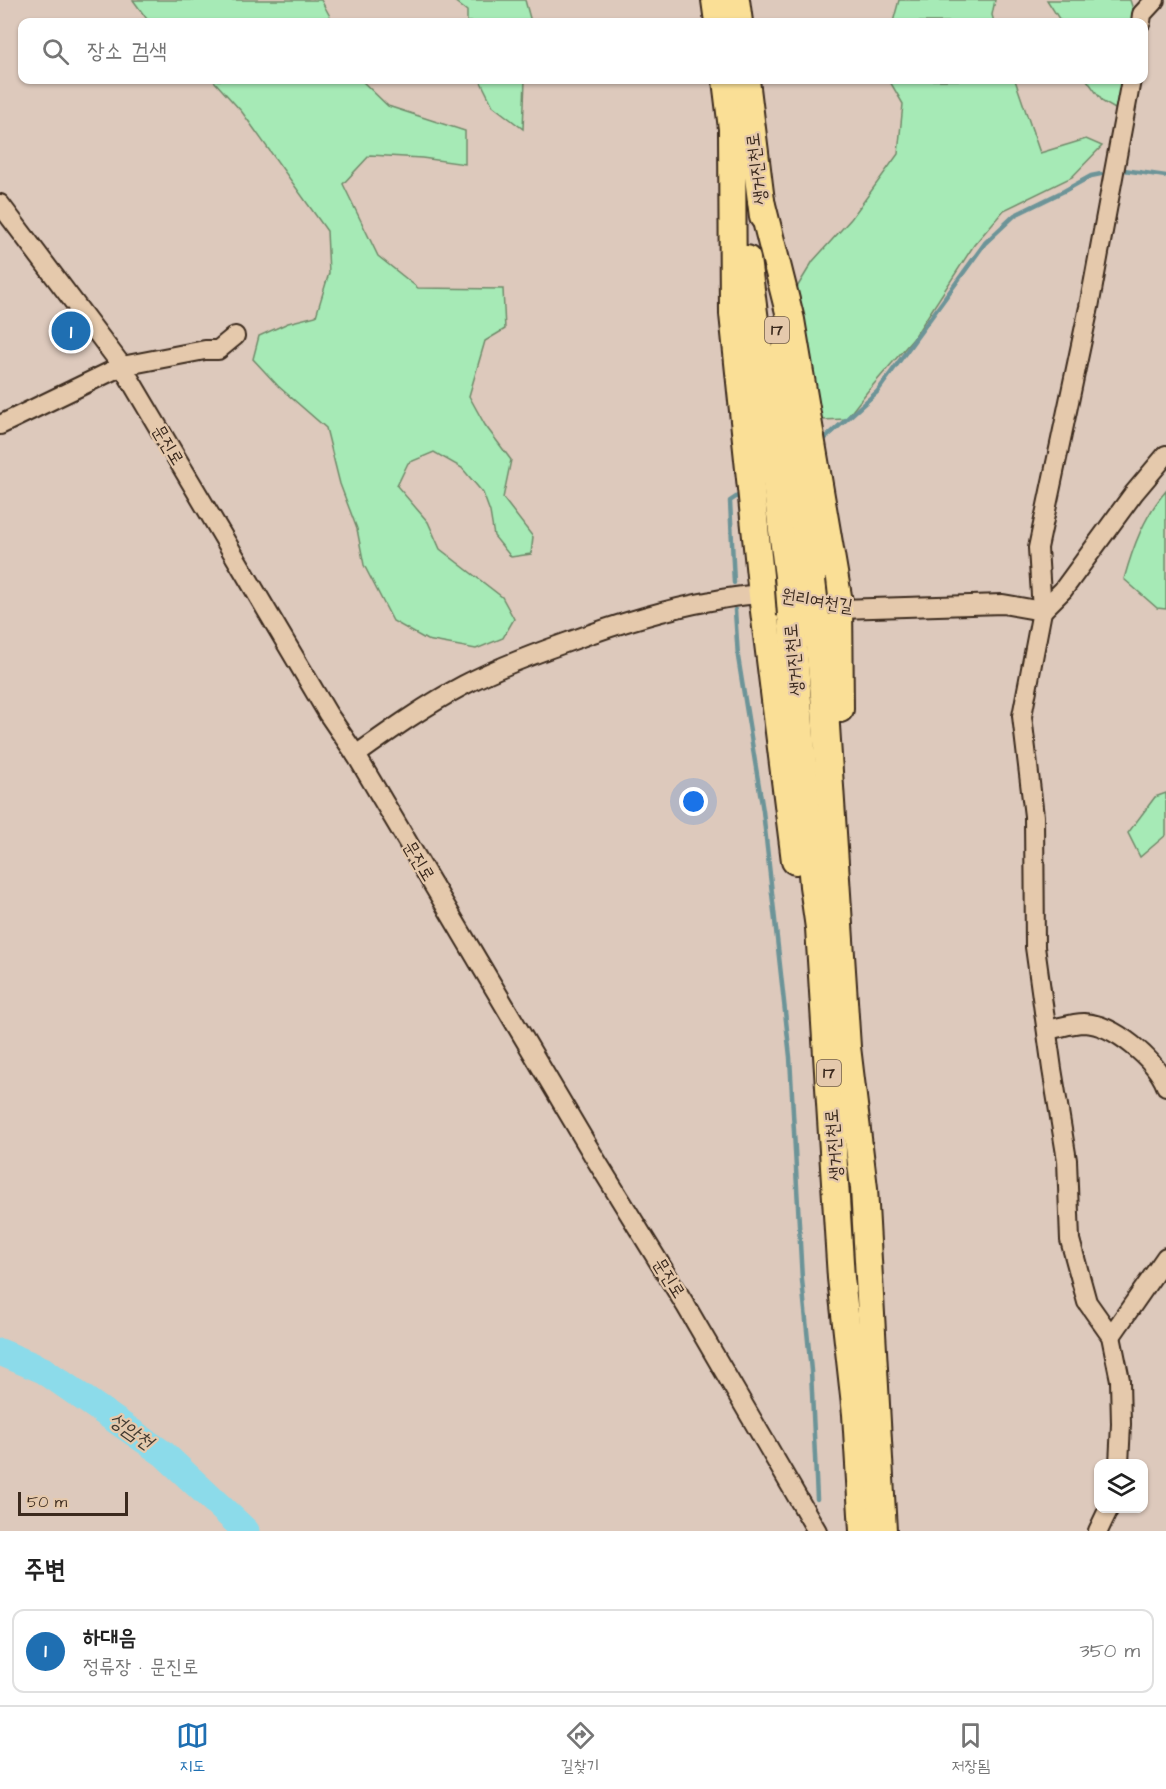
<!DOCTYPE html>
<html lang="ko">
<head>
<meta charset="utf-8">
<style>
	body { margin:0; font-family:"Architects Daughter","Poor Story",sans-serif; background:#f2f2f2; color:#222 }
	.controls { position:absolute; right:18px; bottom:18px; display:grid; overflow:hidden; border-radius:12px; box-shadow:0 2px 4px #0004 }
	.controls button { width:54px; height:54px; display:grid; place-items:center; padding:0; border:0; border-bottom:2px solid #e0e0e0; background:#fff; color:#222; font:30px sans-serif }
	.scale { position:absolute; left:18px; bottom:15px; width:110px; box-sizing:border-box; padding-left:6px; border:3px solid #3b2a1e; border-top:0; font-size:16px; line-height:21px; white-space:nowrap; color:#3b2a1e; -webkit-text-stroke:4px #e5c9ac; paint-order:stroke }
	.you { position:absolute; left:694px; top:802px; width:21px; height:21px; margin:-15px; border:4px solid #fff; border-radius:50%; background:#1a73e8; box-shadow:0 0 0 9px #1a73e833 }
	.badge { display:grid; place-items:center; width:39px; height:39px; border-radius:50%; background:#1f6fb2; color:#fff; font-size:20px; font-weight:700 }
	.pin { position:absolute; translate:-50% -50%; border:3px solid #fff; box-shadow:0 2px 6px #0006 }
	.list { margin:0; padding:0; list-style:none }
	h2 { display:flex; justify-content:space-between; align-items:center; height:78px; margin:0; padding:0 24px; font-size:26px }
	h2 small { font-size:20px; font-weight:400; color:#767676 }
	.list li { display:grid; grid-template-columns:39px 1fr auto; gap:18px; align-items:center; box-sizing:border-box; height:84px; margin:0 12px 12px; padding:0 12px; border:2px solid #e0e0e0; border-radius:12px }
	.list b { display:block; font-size:22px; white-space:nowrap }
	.list p { margin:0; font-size:20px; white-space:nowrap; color:#767676 }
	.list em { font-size:20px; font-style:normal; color:#767676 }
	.icon { flex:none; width:33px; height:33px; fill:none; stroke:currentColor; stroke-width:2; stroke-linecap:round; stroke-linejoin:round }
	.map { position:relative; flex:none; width:1166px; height:1531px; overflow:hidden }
	.search { position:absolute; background:#fff; box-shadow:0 2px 4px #0004; left:18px; right:18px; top:18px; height:66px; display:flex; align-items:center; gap:15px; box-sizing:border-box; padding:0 21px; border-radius:12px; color:#767676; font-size:22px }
	.sheet { height:174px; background:#fff }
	nav { display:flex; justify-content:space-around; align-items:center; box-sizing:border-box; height:84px; border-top:2px solid #e0e0e0; background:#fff; font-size:16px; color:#767676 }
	nav a { display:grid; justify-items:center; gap:3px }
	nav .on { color:#1f6fb2 }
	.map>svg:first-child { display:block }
	.green { fill:#a6eab6; stroke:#708a6a; stroke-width:1.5 }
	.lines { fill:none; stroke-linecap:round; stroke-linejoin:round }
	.stream { stroke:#6c9498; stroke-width:4.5 }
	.river { stroke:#8cdbea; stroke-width:27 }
	.minor-casing { stroke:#3b2a1e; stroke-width:22 }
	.highway-casing { stroke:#3b2a1e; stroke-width:30 }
	.minor { stroke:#e5c9ac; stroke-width:18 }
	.highway { stroke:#fadf96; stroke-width:26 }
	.highway-bridge-casing { stroke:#3b2a1e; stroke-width:30; stroke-linecap:butt }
	.highway-bridge { stroke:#fadf96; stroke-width:26 }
	.labels { text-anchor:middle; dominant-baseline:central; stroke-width:4.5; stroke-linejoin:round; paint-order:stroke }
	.shield { fill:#e5c9ac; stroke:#6e5a49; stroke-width:1.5 }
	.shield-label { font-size:16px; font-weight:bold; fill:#3b2a1e }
	.street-label { font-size:18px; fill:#3b2a1e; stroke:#e5c9ac }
	.water-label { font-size:20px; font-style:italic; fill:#433c32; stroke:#e5c9ac }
</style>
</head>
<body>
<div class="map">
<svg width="1166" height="1531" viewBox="0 0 1166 1531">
	<rect width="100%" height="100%" fill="#ddc9bc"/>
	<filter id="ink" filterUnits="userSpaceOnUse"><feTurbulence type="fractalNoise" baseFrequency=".0167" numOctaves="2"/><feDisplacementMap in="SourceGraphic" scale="12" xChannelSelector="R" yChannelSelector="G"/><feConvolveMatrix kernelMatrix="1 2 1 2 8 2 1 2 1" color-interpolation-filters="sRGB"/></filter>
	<g filter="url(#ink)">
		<g class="green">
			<polygon points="133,0 321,0 333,22 149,22"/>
			<polygon points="453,0 525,0 531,22 467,22 467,11"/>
			<polygon points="899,0 995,0 992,15 994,22 893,22"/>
			<polygon points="1047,0 1130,0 1137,22 1061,22"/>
			<polygon points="213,80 361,80 388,106 465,131 465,164 422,158 370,155 343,184 378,256 418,288 503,289 505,329 485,341 469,396 485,425 511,460 503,498 533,537 531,554 511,557 494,536 490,512 483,493 462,468 434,452 408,463 397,486 428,522 440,549 502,597 514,619 503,638 476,649 427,640 393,621 364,565 357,529 340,484 326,428 278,386 253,359 259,336 288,323 316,316 329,273 327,231 242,112"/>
			<polygon points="480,80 525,80 523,129 493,106"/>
			<polygon points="889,80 1015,80 1040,153 1086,139 1102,146 1072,177 1004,210 974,245 913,339 867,392 846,419 821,420 808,342 796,289 813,261 851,219 898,154 903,104"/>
			<polygon points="1087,80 1127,80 1122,113 1103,102"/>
			<path d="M1166,491V609L1157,608L1124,579C1133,547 1144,516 1166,491Z"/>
			<polygon points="1166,793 1166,835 1140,857 1128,833 1155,797"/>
		</g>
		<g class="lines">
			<g class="stream">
				<polyline points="1124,170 1166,176"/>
				<polyline points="821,442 877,392 985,243 1015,215 1064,191 1091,176 1101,174"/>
				<polyline points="734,583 730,501 742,493"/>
				<polyline points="735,610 738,657 763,811 790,1057 802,1280 811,1371 817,1499"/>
			</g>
			<polyline class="river" points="0,1352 43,1370 164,1454 246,1531"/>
			<g class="minor-casing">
				<g id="minor">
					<polyline points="1141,22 1142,14 1155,0"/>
					<polyline points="0,204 122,366 328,714 356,755 596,1160 686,1306 817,1531"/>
					<polyline points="0,425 122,366 205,350 218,350 235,336"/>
					<polyline points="828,605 840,609 1003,604 1042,611 1063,590 1134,493 1166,455"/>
					<path d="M356,755C391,730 426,705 464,685C496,668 531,655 565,643C614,625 660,610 711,601C741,595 771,591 801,598"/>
					<path d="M1047,1030C1059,1028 1072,1023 1084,1023C1114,1024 1156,1060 1166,1086"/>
					<polyline points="1111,1336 1166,1257"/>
					<polyline points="1119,1464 1121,1424 1120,1380 1111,1336 1087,1302 1070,1240 1067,1160 1052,1069 1035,947 1034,816 1022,716 1042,611 1038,548 1089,307 1131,80"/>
					<polyline points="1098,1531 1109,1508"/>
				</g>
			</g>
			<g class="highway-casing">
				<g id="highway">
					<polyline points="715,0 718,22"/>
					<polyline points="736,0 739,22"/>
					<polyline points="726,80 734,145"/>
					<polyline points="746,80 763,217"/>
					<polyline points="732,130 733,314 762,595 795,861"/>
					<polyline points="761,201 791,320 839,602 840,709"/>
					<polyline points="747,259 788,576"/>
					<polyline points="780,355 812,580"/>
					<polyline points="791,615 813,886 819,928 841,1278 856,1414 863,1531"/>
					<polyline points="816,616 824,695 847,1047 864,1188 883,1531"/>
				</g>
			</g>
			<use href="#minor" class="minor"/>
			<use href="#highway" class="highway"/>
			<g class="highway-bridge-casing">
				<g id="highway-bridge">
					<polyline points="788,576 791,615"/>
					<polyline points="812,580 816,616"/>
				</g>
			</g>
			<use href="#highway-bridge" class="highway-bridge"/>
		</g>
	</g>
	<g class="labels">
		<g class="shield">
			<rect x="765" y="317" width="24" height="26" rx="4.5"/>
			<rect x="817" y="1060" width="24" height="26" rx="4.5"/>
		</g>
		<g class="shield-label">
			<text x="777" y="330">17</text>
			<text x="829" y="1073">17</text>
		</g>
		<g class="street-label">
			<text transform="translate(757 169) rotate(-97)">생거진천로</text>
			<text transform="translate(168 445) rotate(59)">문진로</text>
			<text transform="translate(817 601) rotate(9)">원리여천길</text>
			<text transform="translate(794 660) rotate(-95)">생거진천로</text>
			<text transform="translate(419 861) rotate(59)">문진로</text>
			<text transform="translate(834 1145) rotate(-94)">생거진천로</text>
			<text transform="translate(669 1278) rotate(58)">문진로</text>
		</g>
		<g class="water-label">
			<text transform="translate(131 1431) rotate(35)">성암천</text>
		</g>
	</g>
</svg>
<div class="controls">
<button><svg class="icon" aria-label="layers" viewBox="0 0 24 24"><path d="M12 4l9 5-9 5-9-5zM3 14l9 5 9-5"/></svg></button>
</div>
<div class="scale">50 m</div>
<div class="you"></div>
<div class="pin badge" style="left:71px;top:331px">1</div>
<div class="search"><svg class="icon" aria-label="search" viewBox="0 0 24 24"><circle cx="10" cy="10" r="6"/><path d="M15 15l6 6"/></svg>장소 검색</div>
</div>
<section class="sheet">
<h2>주변<small></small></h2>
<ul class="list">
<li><span class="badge">1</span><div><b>하대음</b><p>정류장 · 문진로</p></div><em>350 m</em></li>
</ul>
</section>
<nav>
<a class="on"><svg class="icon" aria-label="map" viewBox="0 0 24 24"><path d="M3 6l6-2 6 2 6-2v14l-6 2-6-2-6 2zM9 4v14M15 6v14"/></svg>지도</a>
<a><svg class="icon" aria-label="directions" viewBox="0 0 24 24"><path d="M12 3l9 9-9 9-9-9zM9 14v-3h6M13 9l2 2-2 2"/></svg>길찾기</a>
<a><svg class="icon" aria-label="saved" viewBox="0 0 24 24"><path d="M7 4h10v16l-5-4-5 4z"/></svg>저장됨</a>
</nav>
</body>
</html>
